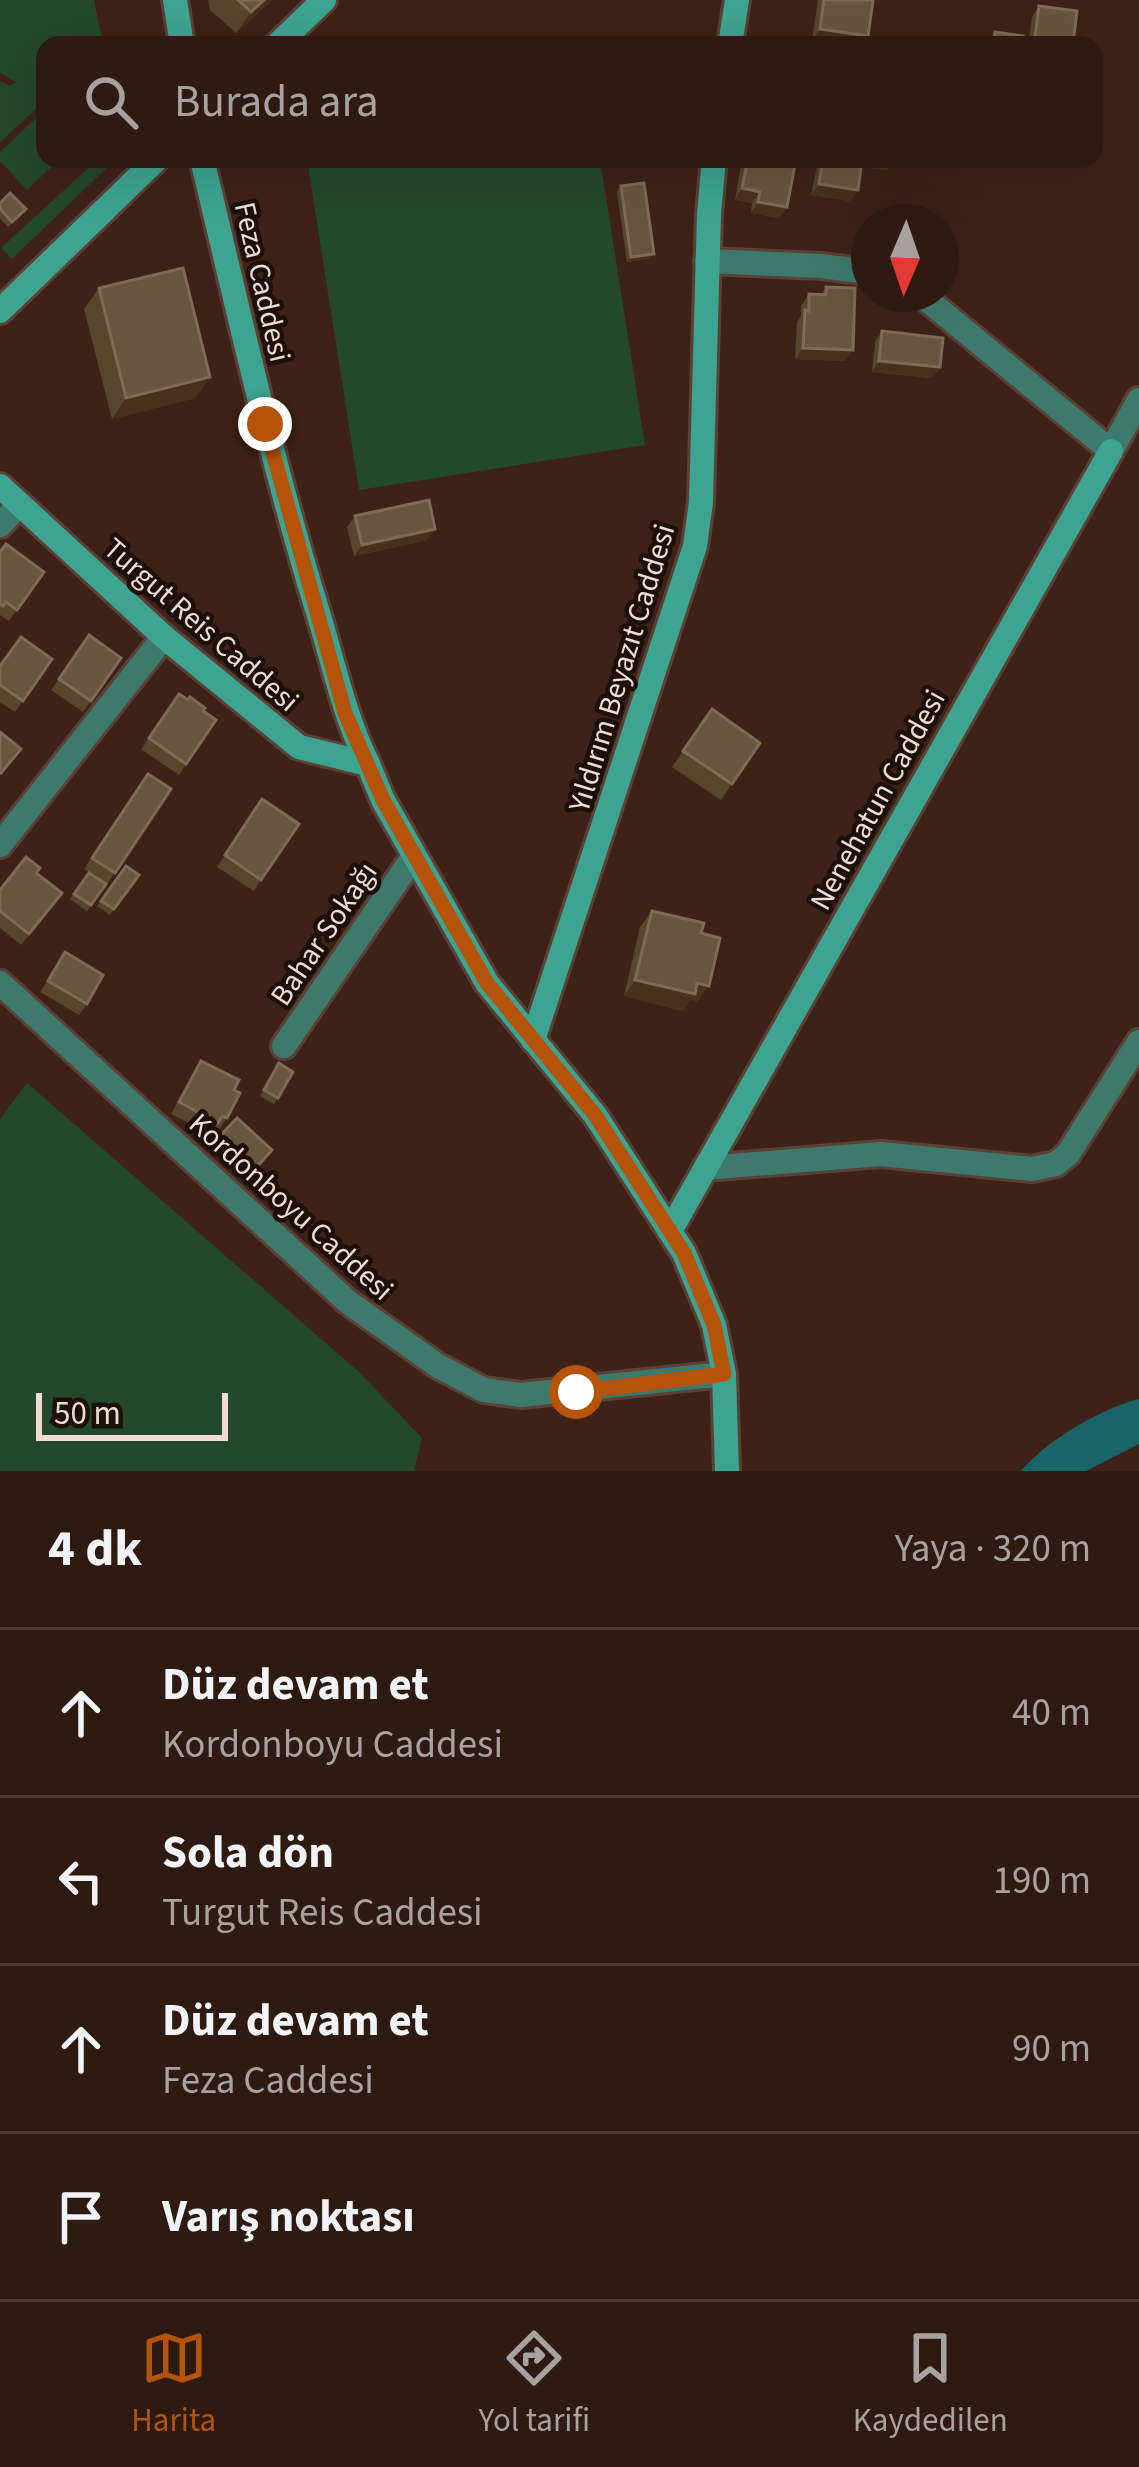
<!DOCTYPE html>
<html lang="tr">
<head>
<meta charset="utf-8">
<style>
	body { margin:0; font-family:"Source Sans 3",sans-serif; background:#37231a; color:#f1f3f6 }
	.compass { position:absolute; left:851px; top:204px; width:108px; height:108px; border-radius:50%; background:#2f1a11; box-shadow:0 12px 48px #0002; rotate:182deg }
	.scale { position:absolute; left:36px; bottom:30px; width:192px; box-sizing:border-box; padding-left:12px; border:6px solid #efdbd4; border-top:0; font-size:33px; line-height:42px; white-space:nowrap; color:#efdbd4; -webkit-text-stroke:9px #1d100b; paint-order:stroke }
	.stop { position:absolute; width:36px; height:36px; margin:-27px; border:9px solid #b45309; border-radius:50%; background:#fff }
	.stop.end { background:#b45309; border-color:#fff; box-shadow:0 3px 12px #0008 }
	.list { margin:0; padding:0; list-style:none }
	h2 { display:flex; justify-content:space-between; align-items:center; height:156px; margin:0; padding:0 48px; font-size:51px }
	h2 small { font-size:39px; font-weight:400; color:#a7a19f }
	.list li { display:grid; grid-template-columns:78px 1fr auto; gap:36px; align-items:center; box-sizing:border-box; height:168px; padding:0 48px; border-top:3px solid #4a3831 }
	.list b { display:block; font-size:45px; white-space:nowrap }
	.list p { margin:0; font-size:39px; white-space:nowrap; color:#a7a19f }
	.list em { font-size:39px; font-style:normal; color:#a7a19f }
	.icon { flex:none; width:66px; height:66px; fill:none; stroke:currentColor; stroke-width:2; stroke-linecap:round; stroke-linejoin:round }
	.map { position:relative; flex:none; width:1139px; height:1471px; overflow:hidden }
	.search { position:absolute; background:#2f1a11; box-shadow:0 12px 48px #0002; left:36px; right:36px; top:36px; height:132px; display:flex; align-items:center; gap:30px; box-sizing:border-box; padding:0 42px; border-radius:24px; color:#a7a19f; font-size:45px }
	.sheet { height:828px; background:#2f1a11 }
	nav { display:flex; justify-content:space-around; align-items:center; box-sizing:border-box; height:168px; border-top:3px solid #4a3831; background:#2f1a11; font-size:33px; color:#a7a19f }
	nav a { display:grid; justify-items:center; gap:6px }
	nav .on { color:#b45309 }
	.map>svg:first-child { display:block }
	.green { fill:#24482a }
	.water { fill:#1a6369 }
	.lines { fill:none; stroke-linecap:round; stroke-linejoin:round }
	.street-casing { stroke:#5b4035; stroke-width:30 }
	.secondary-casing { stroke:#5b4035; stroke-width:30 }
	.street { stroke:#3d796c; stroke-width:24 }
	.secondary { stroke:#3ca490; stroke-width:24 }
	.wall { fill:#59442c }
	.shaded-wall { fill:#48301c }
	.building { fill:#69553e; stroke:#7e6a55; stroke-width:3 }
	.route { stroke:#b45309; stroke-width:15 }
	.labels { text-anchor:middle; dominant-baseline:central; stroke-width:9; stroke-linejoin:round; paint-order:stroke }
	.street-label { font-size:30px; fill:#efdbd4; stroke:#1d100b }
</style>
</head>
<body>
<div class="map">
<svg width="1139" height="1471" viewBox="0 0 1139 1471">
	<rect width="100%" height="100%" fill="#3f2217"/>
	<g class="green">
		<polygon points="0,0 94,0 103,45 45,45 45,101 0,142 0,81 10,86 16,82 0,73"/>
		<polygon points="45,110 45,159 60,159 27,190 0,161 0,152"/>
		<polygon points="98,159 116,159 12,259 1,248"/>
		<polygon points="307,159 600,159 645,445 359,490"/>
		<polygon points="27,1083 359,1372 422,1438 414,1471 0,1471 0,1119"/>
	</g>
	<path class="water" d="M1139,1399V1444L1086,1471H1021C1047,1440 1100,1409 1139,1399Z"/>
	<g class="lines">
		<g class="street-casing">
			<g id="street">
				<polyline points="707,261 821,266 869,272"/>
				<polyline points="920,294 1111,451 1139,400"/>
				<polyline points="0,525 19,505"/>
				<polyline points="0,845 164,637"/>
				<polyline points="0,983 348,1302 438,1366 484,1390 521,1395 724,1374"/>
				<polyline points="284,1046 414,856"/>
				<polyline points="705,1168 881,1154 1032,1169 1056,1164 1068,1154 1139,1042"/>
			</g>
		</g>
		<g class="secondary-casing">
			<g id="secondary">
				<polyline points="175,0 182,45"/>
				<polyline points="277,45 324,0"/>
				<polyline points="730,45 737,0"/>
				<path d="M202,159C238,309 271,459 316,606C333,660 343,713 368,764"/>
				<polyline points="0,311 157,159"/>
				<polyline points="0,486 164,637 299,747 368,764 383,800 487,983 595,1115 684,1253 714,1325 724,1374 727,1471"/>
				<polyline points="533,1040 695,546 701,502 709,214 714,159"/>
				<polyline points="670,1231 1111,451"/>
			</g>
		</g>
		<use href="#street" class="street"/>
		<use href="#secondary" class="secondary"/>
	</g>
	<g class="wall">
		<polygon points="208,0 272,0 236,33 210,10"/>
		<polygon points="818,0 873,0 846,45 799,45 803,38 812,40"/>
		<polygon points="1039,6 1073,45 1028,45 1032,17"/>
		<polygon points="742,159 796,159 787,207 779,218 751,213 752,203 735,200"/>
		<polygon points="803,159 895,159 887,170 861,167 858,190 850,201 811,195 818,162"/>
		<polygon points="621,186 654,254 650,259 627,262 617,192"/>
		<polygon points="0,203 22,214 8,227 0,219"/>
		<polygon points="826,287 845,361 795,359 797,322 801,316 801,306 809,294 821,295"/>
		<polygon points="99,288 210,377 195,398 112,419 84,309"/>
		<polygon points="882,331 940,367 932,378 872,372 875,342"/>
		<polygon points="355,516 427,540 354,556 347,527"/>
		<polygon points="0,552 44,572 9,621 0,615"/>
		<polygon points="89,635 121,658 83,712 51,690"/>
		<polygon points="52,659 15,712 0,702 0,666"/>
		<polygon points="179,694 216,720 179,775 141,749"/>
		<polygon points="712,709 760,743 721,800 672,767"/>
		<polygon points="147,774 171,789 107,884 84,869"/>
		<polygon points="262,799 299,824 254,891 217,867"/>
		<polygon points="126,866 139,875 110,915 97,906"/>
		<polygon points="36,873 54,904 21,945 0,928 0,890"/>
		<polygon points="89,873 106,884 87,911 70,899"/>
		<polygon points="652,911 701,933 697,1002 690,1000 683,1011 624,996 640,927"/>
		<polygon points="65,952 87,1004 79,1015 40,992"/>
		<polygon points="201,1061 234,1090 227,1118 219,1129 215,1127 211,1134 171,1114"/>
		<polygon points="279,1063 293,1072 274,1104 260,1096"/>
		<polygon points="219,1137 264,1161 247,1180 212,1149"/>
	</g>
	<g class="shaded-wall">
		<polygon points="264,0 272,0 236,33 251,12"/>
		<polygon points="820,29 868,36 862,45 812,40"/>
		<polygon points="839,159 895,159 887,170 835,164"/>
		<polygon points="819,184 858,190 850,201 811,195"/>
		<polygon points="742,188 760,192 752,203 735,200"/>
		<polygon points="758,202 787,207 779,218 751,213"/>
		<polygon points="654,254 650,259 627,262 631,257"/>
		<polygon points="803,348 853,350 845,361 795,359"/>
		<polygon points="879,361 940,367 932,378 872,372"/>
		<polygon points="210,377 195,398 112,419 126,398"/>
		<polygon points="435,529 427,540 354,556 362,545"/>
		<polygon points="635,980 697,983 709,986 697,1002 690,1000 683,1011 624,996"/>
	</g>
	<g class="building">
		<polygon points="238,0 264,0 251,12"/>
		<polygon points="824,0 873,0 868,36 820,29"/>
		<polygon points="1039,6 1077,11 1073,45 1034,45"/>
		<polygon points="995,32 1023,36 1021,45 993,45"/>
		<polygon points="803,38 846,45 802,45"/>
		<polygon points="870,40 912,45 869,45"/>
		<polygon points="748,159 796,159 787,207 758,202 760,192 742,188"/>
		<polygon points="823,159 862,160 858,190 819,184"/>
		<polygon points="644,183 654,254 631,257 621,186"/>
		<polygon points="10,193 26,209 12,222 0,209 0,203"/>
		<polygon points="183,268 210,377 126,398 99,288"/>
		<polygon points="826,287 855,288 853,350 803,348 805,310 809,311 809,294 826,295"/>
		<polygon points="882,331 943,338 940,367 879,361"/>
		<polygon points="429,500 435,529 362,545 355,516"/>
		<polygon points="6,544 44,572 17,610 6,602 3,606 0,604 0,552"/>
		<polygon points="89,635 121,658 91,701 59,679"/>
		<polygon points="21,637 52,659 23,701 0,685 0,666"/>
		<polygon points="179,694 188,700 190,697 205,708 203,711 216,720 186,764 149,738"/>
		<polygon points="712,709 760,743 732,784 683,751"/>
		<polygon points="0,732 21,749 1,773 0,772"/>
		<polygon points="148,774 171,789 115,873 92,858"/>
		<polygon points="262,799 299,824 261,880 225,855"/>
		<polygon points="26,857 40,868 36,873 62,893 29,934 0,911 0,890"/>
		<polygon points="126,866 139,875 114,909 101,901"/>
		<polygon points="89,873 106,884 91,905 74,894"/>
		<polygon points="652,911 704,923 701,933 720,938 709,986 697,983 695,994 635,980"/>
		<polygon points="65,952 103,975 87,1004 48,981"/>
		<polygon points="201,1061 239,1080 234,1090 240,1093 227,1118 222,1116 218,1123 179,1102"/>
		<polygon points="279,1063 293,1072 278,1098 264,1090"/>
		<polygon points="237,1118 272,1150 255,1169 219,1137"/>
	</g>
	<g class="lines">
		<polyline class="route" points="265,424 345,713 383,800 487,983 595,1115 684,1253 714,1325 724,1374 576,1392"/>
	</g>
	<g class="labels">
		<g class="street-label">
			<text transform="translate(262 282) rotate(77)">Feza Caddesi</text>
			<text transform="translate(201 625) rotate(41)">Turgut Reis Caddesi</text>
			<text transform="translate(622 668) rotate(-73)">Yıldırım Beyazıt Caddesi</text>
			<text transform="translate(878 800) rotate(-61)">Nenehatun Caddesi</text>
			<text transform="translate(324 934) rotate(-56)">Bahar Sokağı</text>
			<text transform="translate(291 1207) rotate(42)">Kordonboyu Caddesi</text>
		</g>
	</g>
</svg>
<svg class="compass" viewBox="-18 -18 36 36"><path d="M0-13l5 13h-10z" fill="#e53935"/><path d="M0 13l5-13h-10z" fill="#a7a19f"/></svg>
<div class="scale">50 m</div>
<div class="stop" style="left:576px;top:1392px"></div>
<div class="stop end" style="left:265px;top:424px"></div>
<div class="search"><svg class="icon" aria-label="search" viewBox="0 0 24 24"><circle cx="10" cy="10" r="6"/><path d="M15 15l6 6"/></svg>Burada ara</div>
</div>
<section class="sheet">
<h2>4 dk<small>Yaya · 320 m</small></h2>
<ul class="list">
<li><svg class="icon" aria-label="ahead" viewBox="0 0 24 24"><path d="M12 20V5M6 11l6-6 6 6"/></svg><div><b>Düz devam et</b><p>Kordonboyu Caddesi</p></div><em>40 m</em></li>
<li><svg class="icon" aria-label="left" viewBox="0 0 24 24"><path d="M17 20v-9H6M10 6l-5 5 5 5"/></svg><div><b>Sola dön</b><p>Turgut Reis Caddesi</p></div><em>190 m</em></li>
<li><svg class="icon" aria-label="ahead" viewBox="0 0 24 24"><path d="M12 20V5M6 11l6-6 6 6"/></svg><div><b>Düz devam et</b><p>Feza Caddesi</p></div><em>90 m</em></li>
<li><svg class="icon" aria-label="arrive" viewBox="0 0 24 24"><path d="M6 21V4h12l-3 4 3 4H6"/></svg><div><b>Varış noktası</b></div></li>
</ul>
</section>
<nav>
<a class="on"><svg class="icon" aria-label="map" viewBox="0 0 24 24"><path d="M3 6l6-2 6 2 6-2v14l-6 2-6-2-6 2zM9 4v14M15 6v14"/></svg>Harita</a>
<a><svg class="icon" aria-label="directions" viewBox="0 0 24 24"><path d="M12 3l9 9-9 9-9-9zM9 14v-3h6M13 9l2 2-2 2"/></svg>Yol tarifi</a>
<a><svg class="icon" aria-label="saved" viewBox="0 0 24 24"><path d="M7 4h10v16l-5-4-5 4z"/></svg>Kaydedilen</a>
</nav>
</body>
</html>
